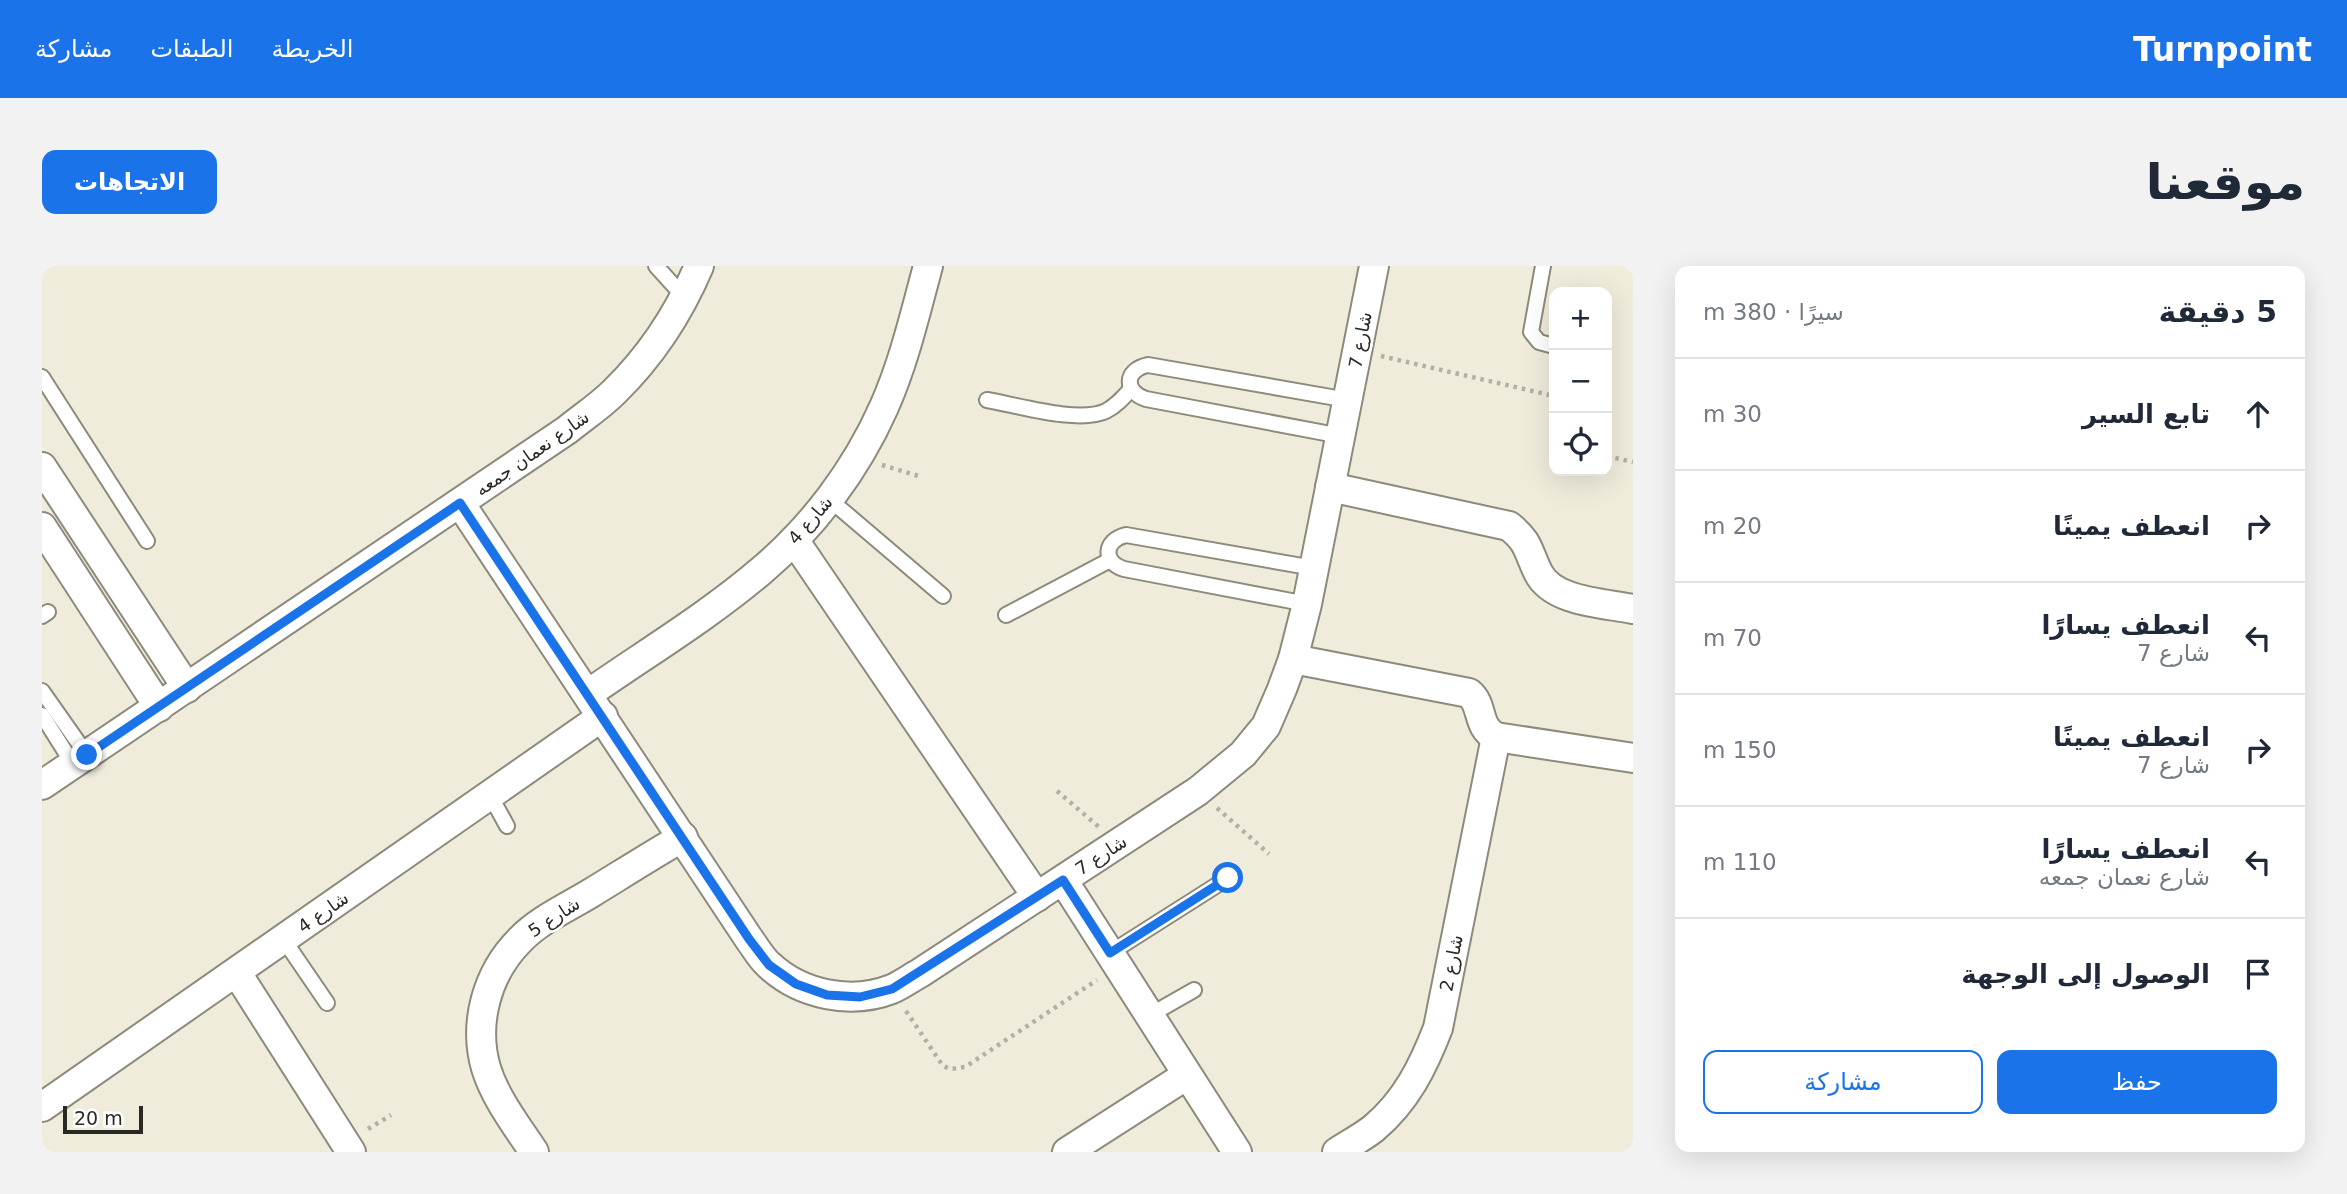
<!DOCTYPE html>
<html lang="ar">
<head>
<meta charset="utf-8">
<style>
	body { margin:0; font-family:"DejaVu Sans","Noto Naskh Arabic",sans-serif; background:#f2f2f3; color:#1f2937; direction:rtl }
	.controls { position:absolute; right:21px; top:21px; display:grid; overflow:hidden; border-radius:14px; box-shadow:0 7px 28px #0002 }
	.controls button { width:63px; height:63px; display:grid; place-items:center; padding:0; border:0; border-bottom:2px solid #e0e1e3; background:#fff; color:#1f2937; font:35px sans-serif }
	.scale { position:absolute; left:21px; bottom:18px; width:80px; box-sizing:border-box; padding-left:7px; border:4px solid #2b2923; border-top:0; font-size:19px; line-height:24px; white-space:nowrap; color:#2b2923; -webkit-text-stroke:5px #fff; paint-order:stroke }
	.stop { position:absolute; width:21px; height:21px; margin:-16px; border:5px solid #1a73e8; border-radius:50%; background:#fff }
	.stop.end { background:#1a73e8; border-color:#fff; box-shadow:0 2px 7px #0008 }
	.list { margin:0; padding:0; list-style:none }
	h2 { display:flex; justify-content:space-between; align-items:center; height:91px; margin:0; padding:0 28px; font-size:30px }
	h2 small { font-size:23px; font-weight:400; color:#747a83 }
	.list li { display:grid; grid-template-columns:46px 1fr auto; gap:21px; align-items:center; box-sizing:border-box; height:112px; padding:0 28px; border-top:2px solid #e0e1e3 }
	.list b { display:block; font-size:26px; white-space:nowrap }
	.list p { margin:0; font-size:23px; white-space:nowrap; color:#747a83 }
	.list em { font-size:23px; font-style:normal; color:#747a83 }
	.actions { display:flex; gap:14px; padding:21px 28px }
	.actions a { flex:1; padding:16px 0; border:2px solid #1a73e8; border-radius:14px; text-align:center; font-size:24px; color:#1a73e8 }
	.actions .main { background:#1a73e8; color:#fff }
	.icon { flex:none; width:38px; height:38px; fill:none; stroke:currentColor; stroke-width:2; stroke-linecap:round; stroke-linejoin:round }
	.map { position:relative; flex:none; width:1591px; height:886px; overflow:hidden; direction:ltr; border-radius:14px }
	header { display:flex; align-items:center; gap:42px; box-sizing:border-box; height:98px; padding:0 35px; background:#1a73e8; color:#fff }
	header strong { font-size:33px }
	nav { display:flex; gap:38px; margin-inline-start:auto; font-size:24px }
	.intro { display:flex; align-items:center; justify-content:space-between; box-sizing:border-box; height:168px; padding:0 42px }
	h1 { margin:0; font-size:49px }
	.button { padding:18px 32px; border-radius:14px; background:#1a73e8; color:#fff; font-size:24px; font-weight:700 }
	main { display:flex; gap:42px; padding:0 42px }
	aside { flex:1; background:#fff; border-radius:14px; box-shadow:0 7px 28px #0002 }
	.map>svg:first-child { display:block }
	.lines { fill:none; stroke-linecap:round; stroke-linejoin:round }
	.service-casing { stroke:#8e8a7b; stroke-width:18 }
	.minor-casing { stroke:#8e8a7b; stroke-width:32 }
	.path { stroke:#b3afa3; stroke-width:4.5; stroke-dasharray:3.5 5; stroke-linecap:butt }
	.service { stroke:#fff; stroke-width:14 }
	.minor { stroke:#fff; stroke-width:28 }
	.route { stroke:#1a73e8; stroke-width:9 }
	.labels { text-anchor:middle; dominant-baseline:central; stroke-width:5; stroke-linejoin:round; paint-order:stroke }
	.street-label { font-size:18px; fill:#2b2923; stroke:#fff }
</style>
</head>
<body>
<header>
<strong>Turnpoint</strong>
<nav><a>الخريطة</a><a>الطبقات</a><a>مشاركة</a></nav>
</header>
<div class="intro"><h1>موقعنا</h1><a class="button">الاتجاهات</a></div>
<main>
<aside>
<h2>5 دقيقة<small>سيرًا · 380 m</small></h2>
<ul class="list">
<li><svg class="icon" aria-label="ahead" viewBox="0 0 24 24"><path d="M12 20V5M6 11l6-6 6 6"/></svg><div><b>تابع السير</b></div><em>30 m</em></li>
<li><svg class="icon" aria-label="right" viewBox="0 0 24 24"><path d="M7 20v-9h11M14 6l5 5-5 5"/></svg><div><b>انعطف يمينًا</b></div><em>20 m</em></li>
<li><svg class="icon" aria-label="left" viewBox="0 0 24 24"><path d="M17 20v-9H6M10 6l-5 5 5 5"/></svg><div><b>انعطف يسارًا</b><p>شارع 7</p></div><em>70 m</em></li>
<li><svg class="icon" aria-label="right" viewBox="0 0 24 24"><path d="M7 20v-9h11M14 6l5 5-5 5"/></svg><div><b>انعطف يمينًا</b><p>شارع 7</p></div><em>150 m</em></li>
<li><svg class="icon" aria-label="left" viewBox="0 0 24 24"><path d="M17 20v-9H6M10 6l-5 5 5 5"/></svg><div><b>انعطف يسارًا</b><p>شارع نعمان جمعه</p></div><em>110 m</em></li>
<li><svg class="icon" aria-label="arrive" viewBox="0 0 24 24"><path d="M6 21V4h12l-3 4 3 4H6"/></svg><div><b>الوصول إلى الوجهة</b></div></li>
</ul>
<div class="actions"><a class="main">حفظ</a><a>مشاركة</a></div>
</aside>
<div class="map">
<svg width="1591" height="886" viewBox="0 0 1591 886">
	<rect width="100%" height="100%" fill="#f0ecdc"/>
	<g class="lines">
		<g class="service-casing">
			<g id="service">
				<polyline points="614,0 643,32"/>
				<polyline points="1501,0 1489,66 1497,76 1512,80"/>
				<polyline points="0,111 105,275"/>
				<path d="M945,134C975,139 1037,158 1064,145C1074,140 1081,132 1089,123"/>
				<path d="M1299,170L1104,133C1082,126 1082,104 1106,99L1306,134"/>
				<polyline points="787,233 901,330"/>
				<path d="M1265,338L1082,303C1060,296 1062,274 1084,269L1272,302"/>
				<polyline points="964,349 1068,294"/>
				<polyline points="0,350 6,346"/>
				<polyline points="0,425 45,489"/>
				<polyline points="0,449 31,498"/>
				<polyline points="448,529 465,560"/>
				<polyline points="242,674 285,737"/>
				<polyline points="1068,687 1186,612"/>
				<polyline points="1108,749 1152,724"/>
			</g>
		</g>
		<g class="minor-casing">
			<g id="minor">
				<polyline points="0,201 145,422"/>
				<path d="M1288,221L1467,260C1488,277 1485,284 1496,306C1510,336 1562,337 1591,343"/>
				<path d="M418,237L707,673C713,681 719,692 727,699C759,729 809,739 850,723C859,719 869,712 878,707L1156,525L1201,488L1224,460L1240,423L1251,393L1265,338L1332,0"/>
				<polyline points="0,261 117,441"/>
				<polyline points="752,274 995,631"/>
				<path d="M1251,393L1427,427C1442,439 1434,461 1454,471L1591,492"/>
				<path d="M546,428C603,388 665,351 719,305C771,261 814,204 842,141C862,96 873,48 886,0"/>
				<path d="M0,519L525,164C541,151 558,140 572,126C609,90 637,47 657,0"/>
				<polyline points="1021,614 1195,886"/>
				<polyline points="195,707 309,886"/>
				<polyline points="0,841 561,450"/>
				<path d="M492,886C475,860 453,832 444,802C431,757 445,707 478,674C497,654 526,641 549,627C580,608 610,589 641,571"/>
				<polyline points="1025,886 1145,809"/>
				<path d="M1295,886C1307,878 1321,871 1332,862C1364,835 1381,801 1396,762L1454,471"/>
			</g>
		</g>
		<g class="path">
			<polyline points="1339,90 1512,130"/>
			<polyline points="1565,190 1591,196"/>
			<polyline points="840,199 880,211"/>
			<polyline points="1015,525 1057,561"/>
			<polyline points="1175,542 1227,588"/>
			<polyline points="864,745 901,800 908,803 923,801 1055,714"/>
			<polyline points="326,863 349,849"/>
		</g>
		<use href="#service" class="service"/>
		<use href="#minor" class="minor"/>
	</g>
	<g class="lines">
		<polyline class="route" points="45,489 418,237 707,673 727,699 754,718 785,729 818,731 850,723 1021,614 1068,687 1186,612"/>
	</g>
	<g class="labels">
		<g class="street-label">
			<text transform="translate(1318 74) rotate(-79)">شارع 7</text>
			<text transform="translate(490 187) rotate(-35)">شارع نعمان جمعه</text>
			<text transform="translate(768 254) rotate(-49)">شارع 4</text>
			<text transform="translate(1059 589) rotate(-33)">شارع 7</text>
			<text transform="translate(281 646) rotate(-35)">شارع 4</text>
			<text transform="translate(512 651) rotate(-33)">شارع 5</text>
			<text transform="translate(1409 697) rotate(-79)">شارع 2</text>
		</g>
	</g>
</svg>
<div class="controls">
<button>+</button>
<button>−</button>
<button><svg class="icon" aria-label="locate" viewBox="0 0 24 24"><circle cx="12" cy="12" r="6"/><path d="M12 2v4M12 18v4M2 12h4M18 12h4"/></svg></button>
</div>
<div class="scale">20 m</div>
<div class="stop" style="left:1186px;top:612px"></div>
<div class="stop end" style="left:45px;top:489px"></div>
</div>
</main>
</body>
</html>
